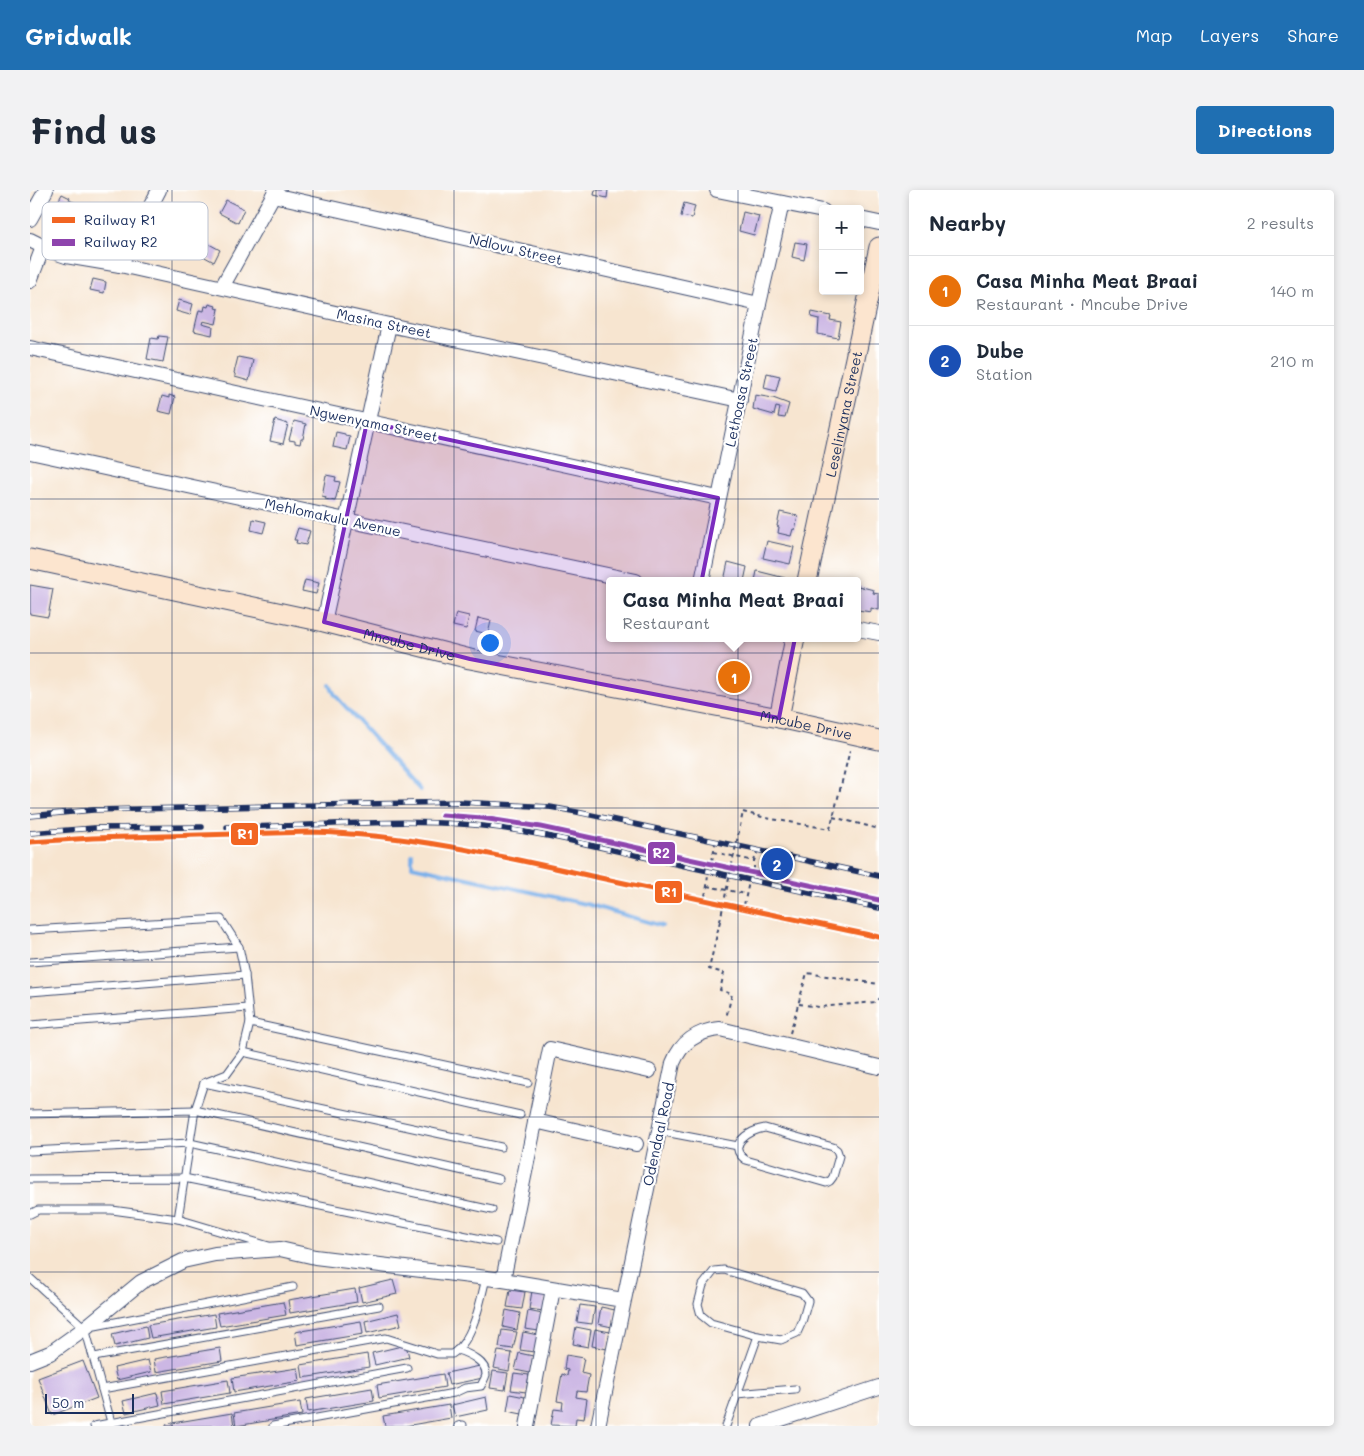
<!DOCTYPE html>
<html lang="en">
<head>
<meta charset="utf-8">
<style>
	body { margin:0; font-family:Mali,sans-serif; background:#f2f2f3; color:#1f2937 }
	.controls { position:absolute; right:15px; top:15px; display:grid; overflow:hidden; border-radius:5px; box-shadow:0 2px 8px #0003 }
	.controls button { width:45px; height:45px; display:grid; place-items:center; padding:0; border:0; border-bottom:1px solid #e0e1e3; background:#fff; color:#1f2937; font:25px sans-serif }
	.scale { position:absolute; left:15px; bottom:12px; width:89px; box-sizing:border-box; padding-left:5px; border:2px solid #1b2f5e; border-top:0; font-size:14px; line-height:18px; white-space:nowrap; color:#1b2f5e; -webkit-text-stroke:4px #fff; paint-order:stroke }
	.you { position:absolute; left:459px; top:452px; width:18px; height:18px; margin:-12px; border:4px solid #fff; border-radius:50%; background:#1a73e8; box-shadow:0 0 0 8px #1a73e833 }
	.badge { display:grid; place-items:center; width:32px; height:32px; border-radius:50%; background:#1f6fb2; color:#fff; font-size:16px; font-weight:700 }
	.pin { position:absolute; translate:-50% -50%; border:2px solid #fff; box-shadow:0 1px 5px #0006 }
	.popup { position:absolute; left:576px; top:387px; width:255px; height:65px; box-sizing:border-box; display:grid; place-content:center; border-radius:5px; background:#fff; filter:drop-shadow(0 1px 4px #0005); font-size:16px; white-space:nowrap; color:#747a83 }
	.popup b { font-size:19px; color:#1f2937 }
	.popup::after { content:''; position:absolute; left:50%; top:100%; margin-left:-10px; border:10px solid transparent; border-top-color:#fff }
	.list { margin:0; padding:0; list-style:none }
	h2 { display:flex; justify-content:space-between; align-items:center; height:65px; margin:0; padding:0 20px; font-size:21px }
	h2 small { font-size:16px; font-weight:400; color:#747a83 }
	.list li { display:grid; grid-template-columns:32px 1fr auto; gap:15px; align-items:center; box-sizing:border-box; height:70px; padding:0 20px; border-top:1px solid #e0e1e3 }
	.list b { display:block; font-size:19px; white-space:nowrap }
	.list p { margin:0; font-size:16px; white-space:nowrap; color:#747a83 }
	.list em { font-size:16px; font-style:normal; color:#747a83 }
	.map { position:relative; flex:none; width:849px; height:1236px; overflow:hidden; border-radius:5px }
	header { display:flex; align-items:center; gap:30px; box-sizing:border-box; height:70px; padding:0 25px; background:#1f6fb2; color:#fff }
	header strong { font-size:24px }
	nav { display:flex; gap:28px; margin-inline-start:auto; font-size:18px }
	.intro { display:flex; align-items:center; justify-content:space-between; box-sizing:border-box; height:120px; padding:0 30px }
	h1 { margin:0; font-size:35px }
	.button { padding:12px 22px; border-radius:5px; background:#1f6fb2; color:#fff; font-size:18px; font-weight:700 }
	main { display:flex; gap:30px; padding:0 30px }
	aside { flex:1; background:#fff; border-radius:5px; box-shadow:0 2px 8px #0003 }
	.map>svg:first-child { display:block }
	.lines { fill:none; stroke-linecap:round; stroke-linejoin:round }
	.stream { stroke:#7bb0e9; stroke-width:4 }
	.building { fill:#ccb7e4 }
	.lane-casing { stroke:#3c4a6f; stroke-width:9 }
	.street-casing { stroke:#3c4a6f; stroke-width:16 }
	.secondary-casing { stroke:#3c4a6f; stroke-width:21 }
	.path { stroke:#3c4a6f; stroke-width:2; stroke-dasharray:4 4; stroke-linecap:butt }
	.lane { stroke:#fff; stroke-width:7 }
	.street { stroke:#fff; stroke-width:14 }
	.secondary { stroke:#fce5cf; stroke-width:19 }
	.rail-casing { stroke:#1b2f5e; stroke-width:5.5 }
	.rail { stroke:#fff; stroke-width:4; stroke-dasharray:11; stroke-linecap:butt }
	.path-bridge { stroke:#3c4a6f; stroke-width:2; stroke-dasharray:4 4; stroke-linecap:butt }
	.rail-1-casing { stroke:#fff; stroke-width:9 }
	.rail-2-casing { stroke:#fff; stroke-width:9 }
	.rail-1 { stroke:#f26522; stroke-width:5 }
	.rail-2 { stroke:#8e44ad; stroke-width:5 }
	.marked { fill:#7b2cbf; fill-opacity:0.2; stroke:#7b2cbf; stroke-width:4; stroke-linejoin:round }
	.grid { fill:none; stroke:#1b2f5e; stroke-width:1; stroke-opacity:0.55 }
	.labels { text-anchor:middle; dominant-baseline:central; stroke-width:4.5; stroke-linejoin:round; paint-order:stroke }
	.street-label { font-size:14px; fill:#1b2f5e; stroke:#fff }
	.key { fill:#fff; stroke:#bbc1cf; stroke-width:1 }
	.key-label { font-size:14px; fill:#1b2f5e }
	.line-badge { stroke:#fff; stroke-width:2 }
	.badge-label { font-size:14px; text-anchor:middle; font-weight:bold; fill:#fff }
</style>
</head>
<body>
<header>
<strong>Gridwalk</strong>
<nav><a>Map</a><a>Layers</a><a>Share</a></nav>
</header>
<div class="intro"><h1>Find us</h1><a class="button">Directions</a></div>
<main>
<div class="map">
<svg width="849" height="1236" viewBox="0 0 849 1236">
	<rect width="100%" height="100%" fill="#fff"/>
	<filter id="ink" filterUnits="userSpaceOnUse"><feTurbulence type="fractalNoise" baseFrequency=".02" numOctaves="2"/><feDisplacementMap in="SourceGraphic" scale="10" xChannelSelector="R" yChannelSelector="G"/><feConvolveMatrix kernelMatrix="1 2 1 2 8 2 1 2 1" color-interpolation-filters="sRGB"/></filter>
	<filter id="wash" filterUnits="userSpaceOnUse"><feTurbulence type="fractalNoise" baseFrequency=".0096" numOctaves="4" result="noise"/><feDisplacementMap in="SourceGraphic" scale="20" xChannelSelector="R" yChannelSelector="G"/><feGaussianBlur stdDeviation="1.12" result="paint"/><feColorMatrix in="noise" values="0 0 0 0 0 0 0 0 0 0 0 0 0 0 0 0 0 1.4 0 .05"/><feComposite in="paint" operator="in"/></filter>
	<g filter="url(#wash)">
		<rect width="100%" height="100%" fill="#f7e5d0"/>
		<g class="lines">
			<g class="stream">
				<polyline points="300,495 305,505 390,600"/>
				<polyline points="382,664 382,676 560,715 632,736"/>
			</g>
		</g>
		<g id="blocks">
			<g class="building">
				<polygon points="565,0 578,0 577,8 564,5"/>
				<polygon points="32,4 40,8 39,10 46,13 45,15 48,17 42,28 24,19"/>
				<polygon points="196,10 214,19 208,33 189,23"/>
				<polygon points="654,13 665,16 662,28 651,26"/>
				<polygon points="713,22 729,26 724,45 709,41"/>
				<polygon points="22,25 26,27 27,25 40,32 35,41 32,39 31,42 17,35"/>
				<polygon points="765,52 777,54 774,70 762,67"/>
				<polygon points="179,54 190,60 184,72 173,66"/>
				<polygon points="63,89 76,92 74,103 60,100"/>
				<polygon points="149,110 163,114 160,125 146,121"/>
				<polygon points="179,114 186,116 185,118 189,119 186,134 173,131 172,134 183,137 182,145 164,141 169,120 174,121 175,116 178,117"/>
				<polygon points="782,122 801,126 800,130 811,132 808,148 788,144 789,129 781,127"/>
				<polygon points="129,146 138,147 133,172 117,169 121,148 128,149"/>
				<polygon points="208,167 223,170 219,191 205,187 205,184 204,183"/>
				<polygon points="737,183 750,186 746,201 734,198"/>
				<polygon points="139,205 145,207 141,224 128,221 132,206 139,208"/>
				<polygon points="725,205 743,208 759,214 755,228 748,227 750,218 746,217 744,225 723,219"/>
				<polygon points="245,230 258,234 253,254 240,251"/>
				<polygon points="264,231 276,234 273,249 271,249 270,254 265,253 265,251 259,250"/>
				<polygon points="306,242 315,244 315,246 320,247 317,260 303,257"/>
				<polygon points="296,285 306,287 305,291 310,292 305,311 295,309 296,307 292,306"/>
				<polygon points="750,322 768,326 765,340 763,339 761,346 748,343 749,337 747,336"/>
				<polygon points="223,329 236,332 233,343 221,340"/>
				<polygon points="268,338 280,341 276,355 266,353 267,350 264,350"/>
				<polygon points="737,351 764,357 760,374 733,368"/>
				<polygon points="698,372 717,377 714,391 694,391"/>
				<polygon points="727,381 755,388 754,391 725,391"/>
				<polygon points="275,390 289,393 286,404 272,401"/>
				<polygon points="0,395 23,399 18,427 0,424"/>
				<polygon points="828,396 844,400 843,403 849,404 849,420 841,418 841,422 828,420"/>
				<polygon points="426,423 439,426 436,439 423,436"/>
				<polygon points="448,428 461,431 458,444 445,441"/>
				<polygon points="706,477 715,479 711,494 694,490 696,482 704,484"/>
				<polygon points="363,1090 367,1104 332,1112 329,1098"/>
				<polygon points="325,1099 327,1112 260,1123 258,1110"/>
				<polygon points="480,1100 495,1102 492,1119 477,1117"/>
				<polygon points="502,1101 516,1104 513,1121 499,1119"/>
				<polygon points="253,1112 256,1125 190,1136 187,1123"/>
				<polygon points="550,1115 565,1117 562,1134 547,1132"/>
				<polygon points="571,1117 585,1120 582,1137 568,1134"/>
				<polygon points="476,1120 490,1123 487,1140 473,1137"/>
				<polygon points="498,1121 512,1124 509,1141 495,1139"/>
				<polygon points="368,1123 371,1135 337,1143 335,1131"/>
				<polygon points="184,1124 186,1137 121,1148 118,1135"/>
				<polygon points="331,1131 333,1144 267,1155 265,1142"/>
				<polygon points="116,1136 118,1148 85,1156 82,1144"/>
				<polygon points="546,1137 561,1140 558,1157 543,1154"/>
				<polygon points="565,1139 580,1142 577,1159 562,1156"/>
				<polygon points="472,1140 487,1142 483,1159 469,1157"/>
				<polygon points="493,1142 508,1145 504,1162 490,1160"/>
				<polygon points="376,1155 379,1167 345,1175 342,1163"/>
				<polygon points="190,1158 192,1171 126,1182 124,1169"/>
				<polygon points="468,1161 482,1163 479,1181 464,1178"/>
				<polygon points="489,1163 503,1166 500,1183 485,1180"/>
				<polygon points="337,1164 339,1177 273,1188 271,1175"/>
				<polygon points="536,1165 554,1168 551,1183 559,1185 556,1202 547,1201 546,1207 557,1209 554,1229 546,1228 545,1236 521,1235 524,1219 532,1220 533,1212 527,1211 532,1184 537,1186 538,1180 534,1179"/>
				<polygon points="118,1170 121,1182 87,1190 84,1178"/>
				<polygon points="53,1171 67,1208 22,1225 8,1188"/>
				<polygon points="450,1176 453,1188 419,1195 416,1183"/>
				<polygon points="268,1178 270,1191 204,1202 202,1188"/>
				<polygon points="463,1181 478,1183 475,1200 460,1198"/>
				<polygon points="484,1183 499,1185 496,1202 481,1200"/>
				<polygon points="413,1184 415,1197 349,1208 347,1195"/>
				<polygon points="198,1190 200,1203 134,1214 132,1201"/>
				<polygon points="342,1198 344,1211 278,1222 276,1209"/>
				<polygon points="127,1203 130,1215 96,1223 93,1211"/>
				<polygon points="480,1204 495,1207 492,1224 477,1221"/>
				<polygon points="456,1207 458,1220 425,1227 422,1215"/>
				<polygon points="270,1212 272,1225 206,1236 204,1223"/>
				<polygon points="419,1215 421,1228 375,1236 355,1236 353,1226"/>
				<polygon points="202,1223 204,1236 136,1236 136,1234"/>
			</g>
		</g>
	</g>
	<g filter="url(#ink)">
		<use href="#blocks" fill-opacity="0" stroke="#3c4a6f" stroke-width="1"/>
		<g class="lines">
			<g class="lane-casing">
				<g id="lane">
					<polyline points="0,740 191,729 209,757 215,785 220,833 213,862 197,884 174,893 165,920 148,1029"/>
					<polyline points="0,772 209,757"/>
					<polyline points="0,802 215,785"/>
					<polyline points="220,833 498,893"/>
					<polyline points="0,835 218,818"/>
					<polyline points="213,862 490,925"/>
					<polyline points="174,893 471,957"/>
					<polyline points="0,924 165,920 469,989"/>
					<path d="M735,938L803,957L807,960L809,966L803,987L800,991L796,993L716,970C695,956 719,940 735,938Z"/>
					<polyline points="629,941 708,956"/>
					<polyline points="0,961 160,953 462,1020"/>
					<polyline points="0,989 154,988 466,1052"/>
					<polyline points="0,1024 8,1020 82,1020 148,1029 239,1056"/>
					<polygon points="694,1080 772,1103 778,1111 772,1132 767,1143 751,1150 728,1146 681,1133 671,1125 668,1114 673,1095 684,1081"/>
					<polyline points="0,1088 55,1138 81,1232"/>
					<polyline points="60,1137 263,1097"/>
					<polyline points="64,1167 349,1116"/>
					<path d="M72,1199L356,1148L407,1164H422C425,1162 429,1159 431,1156C445,1140 451,1109 456,1088"/>
					<polyline points="706,1204 765,1199"/>
					<polyline points="64,1236 377,1178"/>
					<path d="M243,1236L424,1203L435,1198L451,1196C452,1193 455,1189 456,1185C457,1172 438,1163 427,1160"/>
					<polyline points="428,1236 433,1235"/>
					<polyline points="696,1236 728,1146"/>
				</g>
			</g>
			<g class="street-casing">
				<g id="street">
					<polyline points="687,0 793,21"/>
					<polyline points="243,5 729,114"/>
					<polyline points="0,29 16,0"/>
					<polyline points="830,29 849,33"/>
					<polyline points="0,50 24,62 36,66 90,75 359,135 710,210"/>
					<polyline points="90,75 129,0"/>
					<polyline points="0,91 13,57"/>
					<polyline points="192,97 246,0"/>
					<polyline points="0,158 688,308"/>
					<polyline points="0,262 316,330 606,391"/>
					<polyline points="672,391 729,114 752,13"/>
					<polyline points="294,432 359,135"/>
					<polyline points="828,439 849,443"/>
					<polyline points="505,931 606,954"/>
					<polyline points="473,1090 520,859 619,881"/>
					<polyline points="0,1171 20,1163 55,1138 111,1092 153,1071 185,1064 250,1059 285,1067 473,1090 593,1110"/>
					<polyline points="497,1236 523,1099"/>
					<path d="M568,1236L643,873C651,853 667,841 690,839L849,877"/>
					<polyline points="730,1236 849,1197"/>
				</g>
			</g>
			<g class="secondary-casing">
				<g id="secondary">
					<path id="s1" d="M0,369L294,432L440,469L749,528L849,550"/>
					<path id="s2" d="M777,391L849,57"/>
					<polyline points="749,528 765,448"/>
				</g>
			</g>
			<g class="path">
				<polyline points="713,622 736,628 800,639 820,560"/>
				<polyline points="803,627 849,639"/>
				<polyline points="684,662 724,671"/>
				<polyline points="682,671 685,654"/>
				<polyline points="724,680 724,671 727,663"/>
				<polyline points="677,696 716,704"/>
				<polyline points="675,706 677,696 678,683"/>
				<polyline points="714,715 719,692"/>
				<polyline points="690,731 679,779 694,783 690,800 702,804 696,828"/>
				<polyline points="769,814 789,817 846,812 849,808"/>
				<polyline points="760,843 777,783 849,794"/>
			</g>
			<use href="#lane" class="lane"/>
			<use href="#street" class="street"/>
			<use href="#secondary" class="secondary"/>
			<g class="rail-casing">
				<g id="rail">
					<polyline points="0,626 63,620 430,612 520,617 547,622 849,686"/>
					<path d="M197,637C275,637 353,629 431,634C491,638 551,653 609,666C689,683 769,701 849,718"/>
					<polyline points="0,643 64,638 172,637"/>
					<path d="M0,652L62,648L281,642C376,644 468,665 561,686C657,706 753,727 849,747"/>
				</g>
			</g>
			<use href="#rail" class="rail"/>
			<polyline class="path-bridge" points="690,731 713,622"/>
			<g class="rail-1-casing">
				<path id="rail-1" d="M0,652L62,648L281,642C376,644 468,665 561,686C657,706 753,727 849,747"/>
			</g>
			<g class="rail-2-casing">
				<polyline id="rail-2" points="412,625 452,628 511,637 849,710"/>
			</g>
			<use href="#rail-1" class="rail-1"/>
			<use href="#rail-2" class="rail-2"/>
		</g>
	</g>
	<path class="marked" d="M337,232L688,308L669,404L769,428L749,528L440,469L294,432Z"/>
	<path class="grid" d="M142,0V1236M283,0V1236M424,0V1236M566,0V1236M708,0V1236M0,154H849M0,309H849M0,463H849M0,618H849M0,772H849M0,927H849M0,1082H849"/>
	<g class="labels">
		<g class="street-label">
			<text transform="translate(486 59) rotate(13)">Ndlovu Street</text>
			<text transform="translate(354 133) rotate(12)">Masina Street</text>
			<text transform="translate(711 202) rotate(-78)">Lethoasa Street</text>
			<text stroke="none"><textPath href="#s2" startOffset="171">Leselinyana Street</textPath></text>
			<text transform="translate(344 233) rotate(12)">Ngwenyama Street</text>
			<text transform="translate(303 327) rotate(12)">Mehlomakulu Avenue</text>
			<text stroke="none"><textPath href="#s1" startOffset="389">Mncube Drive</textPath></text>
			<text stroke="none"><textPath href="#s1" startOffset="794">Mncube Drive</textPath></text>
			<text transform="translate(628 944) rotate(-78)">Odendaal Road</text>
		</g>
	</g>
	<rect x="12" y="12" width="166" height="58" rx="8" class="key"/>
	<rect x="22" y="27" width="23" height="6" fill="#f26522"/>
	<rect x="22" y="49" width="23" height="7" fill="#8e44ad"/>
	<g class="key-label">
		<text x="54" y="35">Railway R1</text>
		<text x="54" y="57">Railway R2</text>
	</g>
	<g class="line-badge">
		<rect x="200" y="632" width="29" height="24" rx="5" fill="#f26522"/>
		<rect x="617" y="651" width="29" height="24" rx="5" fill="#8e44ad"/>
		<rect x="624" y="690" width="29" height="24" rx="5" fill="#f26522"/>
	</g>
	<g class="badge-label">
		<text x="215" y="649">R1</text>
		<text x="631" y="668">R2</text>
		<text x="639" y="707">R1</text>
	</g>
</svg>
<div class="controls">
<button>+</button>
<button>−</button>
</div>
<div class="scale">50 m</div>
<div class="you"></div>
<div class="pin badge" style="left:704px;top:487px;background:#e8710a">1</div>
<div class="popup"><b>Casa Minha Meat Braai</b>Restaurant</div>
<div class="pin badge" style="left:747px;top:674px;background:#1a4fb4">2</div>
</div>
<aside>
<h2>Nearby<small>2 results</small></h2>
<ul class="list">
<li><span class="badge" style="background:#e8710a">1</span><div><b>Casa Minha Meat Braai</b><p>Restaurant · Mncube Drive</p></div><em>140 m</em></li>
<li><span class="badge" style="background:#1a4fb4">2</span><div><b>Dube</b><p>Station</p></div><em>210 m</em></li>
</ul>
</aside>
</main>
</body>
</html>
